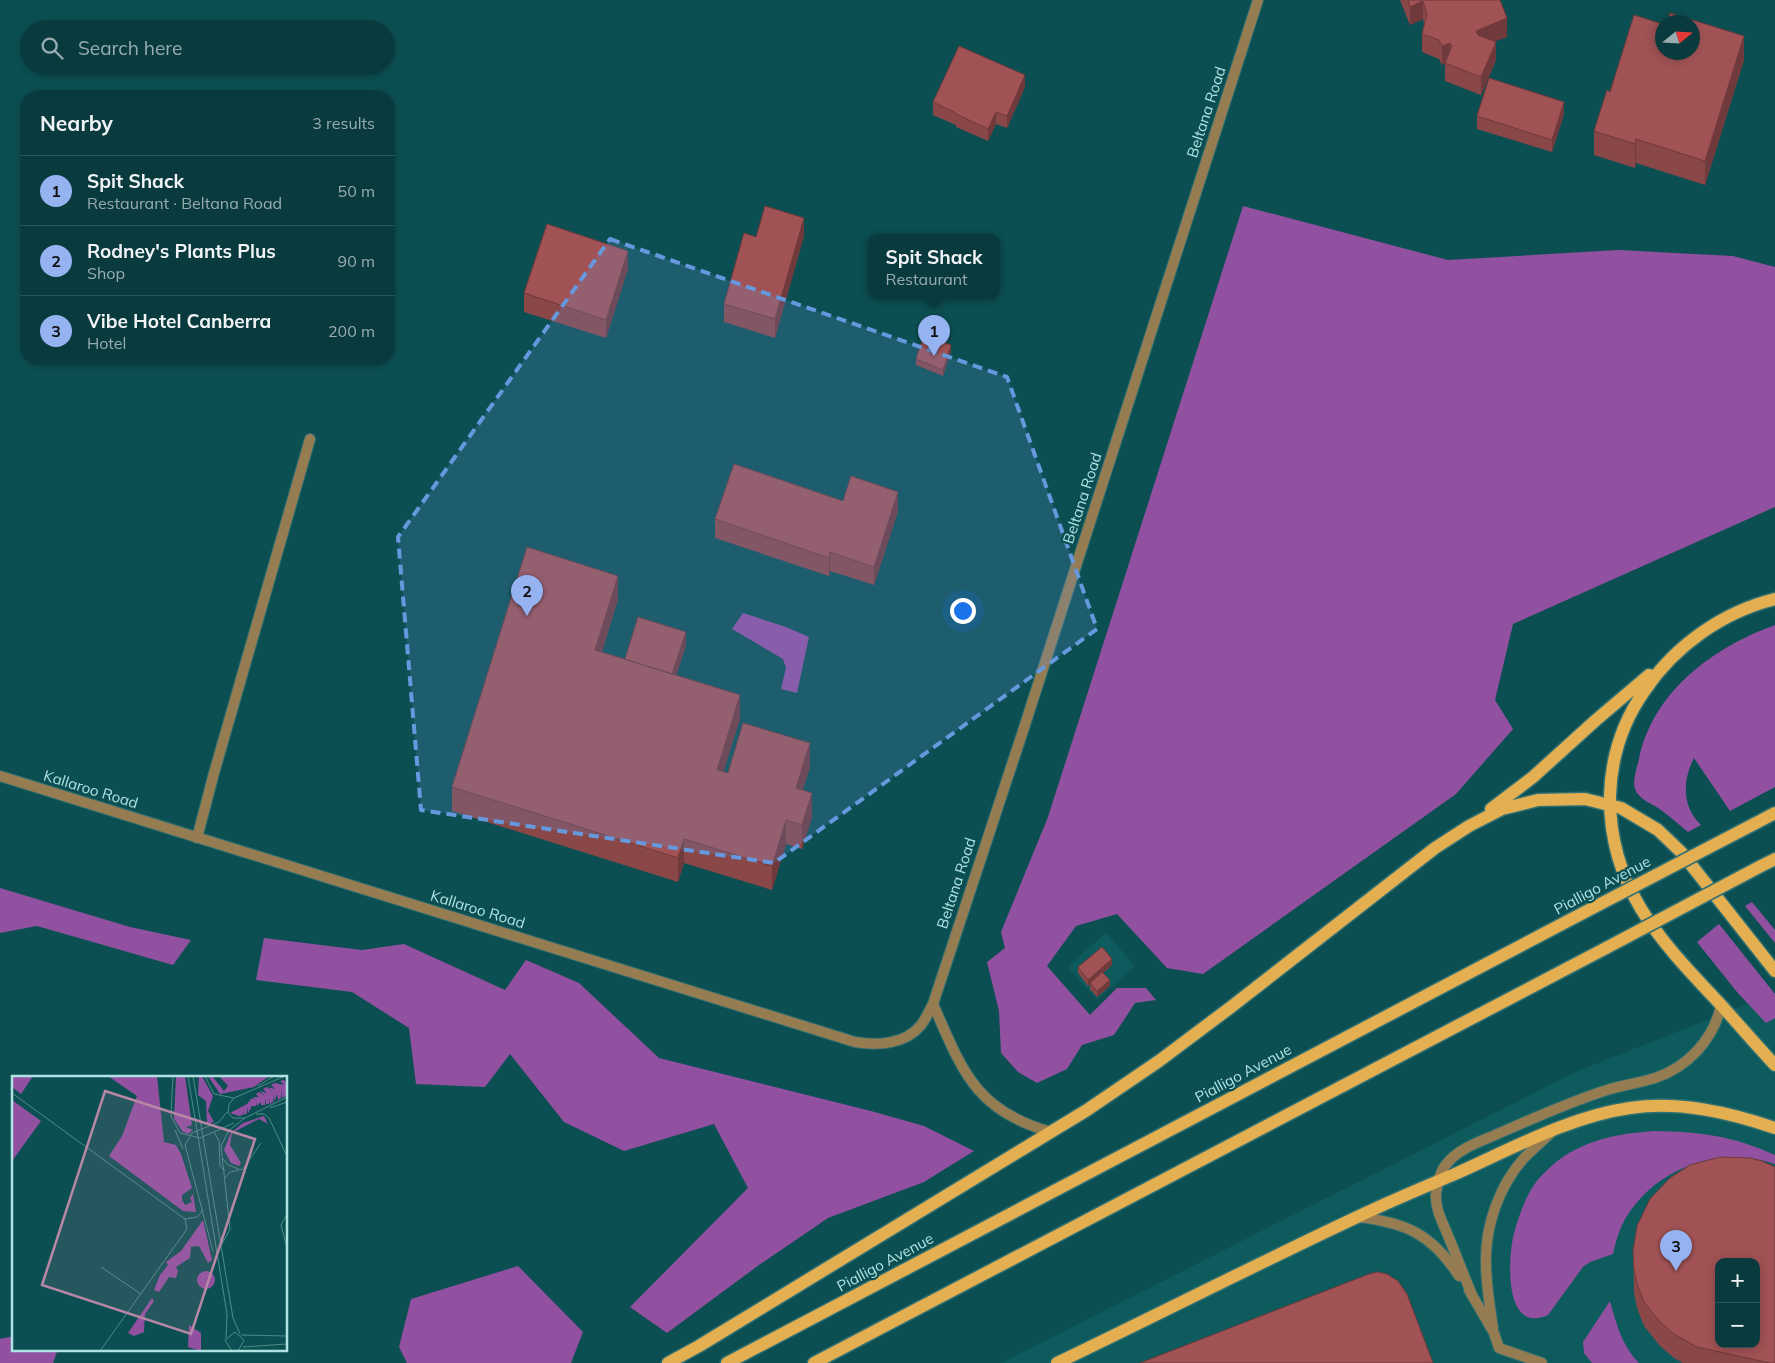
<!DOCTYPE html>
<html lang="en">
<head>
<meta charset="utf-8">
<style>
	body { margin:0; font-family:Mulish,sans-serif; background:#174649; color:#f1f3f6 }
	.controls { position:absolute; right:15px; bottom:15px; display:grid; overflow:hidden; border-radius:10px; box-shadow:0 2px 8px #0003 }
	.controls button { width:45px; height:45px; display:grid; place-items:center; padding:0; border:0; border-bottom:1px solid #295558; background:#093b3e; color:#f1f3f6; font:25px sans-serif }
	.compass { position:absolute; left:1655px; top:15px; width:45px; height:45px; border-radius:50%; background:#093b3e; box-shadow:0 2px 8px #0003; rotate:72deg }
	.you { position:absolute; left:962px; top:610px; width:18px; height:18px; margin:-12px; border:4px solid #fff; border-radius:50%; background:#1a73e8; box-shadow:0 0 0 8px #1a73e833 }
	.badge { display:grid; place-items:center; width:32px; height:32px; border-radius:50%; background:#95b2f1; color:#111; font-size:16px; font-weight:700 }
	.pin { position:absolute; translate:-50% -41px; filter:drop-shadow(0 1px 2px #0008) }
	.pin::after { content:''; position:absolute; top:26px; width:18px; height:15px; background:inherit; clip-path:polygon(0 0,100% 0,50% 100%) }
	.popup { position:absolute; left:868px; top:234px; width:132px; height:65px; box-sizing:border-box; display:grid; place-content:center; border-radius:10px; background:#093b3e; filter:drop-shadow(0 1px 4px #0005); font-size:16px; white-space:nowrap; color:#99adb0 }
	.popup b { font-size:19px; color:#f1f3f6 }
	.popup::after { content:''; position:absolute; left:50%; top:100%; margin-left:-10px; border:10px solid transparent; border-top-color:#093b3e }
	.list { margin:0; padding:0; list-style:none }
	h2 { display:flex; justify-content:space-between; align-items:center; height:65px; margin:0; padding:0 20px; font-size:21px }
	h2 small { font-size:16px; font-weight:400; color:#99adb0 }
	.list li { display:grid; grid-template-columns:32px 1fr auto; gap:15px; align-items:center; box-sizing:border-box; height:70px; padding:0 20px; border-top:1px solid #295558 }
	.list b { display:block; font-size:19px; white-space:nowrap }
	.list p { margin:0; font-size:16px; white-space:nowrap; color:#99adb0 }
	.list em { font-size:16px; font-style:normal; color:#99adb0 }
	.icon { flex:none; width:28px; height:28px; fill:none; stroke:currentColor; stroke-width:2; stroke-linecap:round; stroke-linejoin:round }
	.map { position:relative; flex:none; width:1775px; height:1363px; overflow:hidden }
	.search { position:absolute; background:#093b3e; box-shadow:0 2px 8px #0003; left:20px; top:20px; width:375px; height:55px; display:flex; align-items:center; gap:12px; box-sizing:border-box; padding:0 18px; border-radius:28px; color:#99adb0; font-size:19px }
	.panel { position:absolute; background:#093b3e; box-shadow:0 2px 8px #0003; left:20px; top:90px; width:375px; height:275px; border-radius:20px }
	.map>svg:first-child { display:block }
	.built { fill:#0e5b5e; fill-rule:evenodd }
	.green { fill:#9151a0 }
	.lines { fill:none; stroke-linecap:round; stroke-linejoin:round }
	.service-casing { stroke:#306f72; stroke-width:12 }
	.minor-casing { stroke:#306f72; stroke-width:12 }
	.primary-casing { stroke:#306f72; stroke-width:15 }
	.service { stroke:#967c51; stroke-width:10 }
	.minor { stroke:#967c51; stroke-width:10 }
	.primary { stroke:#e4af50; stroke-width:12 }
	.primary-bridge-casing { stroke:#306f72; stroke-width:15; stroke-linecap:butt }
	.primary-bridge { stroke:#e4af50; stroke-width:12 }
	.wall { fill:#8a4748 }
	.shaded-wall { fill:#70393b }
	.building { fill:#a05254; stroke:#70393b; fill-rule:evenodd }
	.marked { fill:#6698de; fill-opacity:0.2; stroke:#6698de; stroke-width:4; stroke-dasharray:10 6; stroke-linejoin:round }
	.labels { text-anchor:middle; dominant-baseline:central; stroke-width:4.5; stroke-linejoin:round; paint-order:stroke }
	.street-label { font-size:15px; fill:#b0e2e4; stroke:#0c4f52 }
	.inset-road { fill:none; stroke:#4e8a8c; stroke-width:1 }
	.view { fill:#b887a6; fill-opacity:0.15; stroke:#b887a6; stroke-width:2.5 }
	.inset-edge { fill:none; stroke:#b0e2e4; stroke-width:2.5 }
</style>
</head>
<body>
<div class="map">
<svg width="1775" height="1363" viewBox="0 0 1775 1363">
	<rect width="100%" height="100%" fill="#0c4f52"/>
	<g class="built">
		<polygon points="1106,933 1135,966 1097,1000 1068,967"/>
		<path d="M1775,993V1363H1001L1578,1071ZM1719,1262H1756V1344H1719Z"/>
	</g>
	<g class="green">
		<polygon points="1243,206 1448,260 1618,250 1733,256 1775,267 1775,507 1513,624 1495,700 1513,729 1456,794 1203,974 1167,968 1117,914 1076,926 1047,966 1090,1015 1117,988 1146,988 1156,1000 1135,1003 1114,1035 1082,1045 1067,1069 1037,1083 1018,1072 1001,1053 999,1011 987,962 1005,948 1001,932 1048,817"/>
		<polygon points="743,613 786,627 809,637 797,693 781,689 786,668 783,659 732,629"/>
		<path d="M1775,625V787L1730,811L1694,758C1682,781 1682,807 1701,825L1688,832C1679,825 1671,817 1661,810C1653,804 1639,800 1635,789C1632,780 1637,768 1639,759C1653,691 1714,647 1775,625Z"/>
		<polygon points="0,888 130,927 191,940 173,965 37,926 0,933"/>
		<polygon points="1752,902 1775,930 1775,943 1745,906"/>
		<polygon points="1719,924 1775,994 1775,1018 1766,1023 1737,992 1697,942"/>
		<polygon points="264,938 362,950 404,944 505,990 526,960 579,983 659,1058 871,1111 924,1126 974,1151 924,1182 828,1218 759,1265 667,1333 630,1307 748,1188 714,1124 624,1151 564,1122 510,1054 485,1087 416,1084 409,1028 352,992 256,980"/>
		<path d="M1653,1131C1700,1132 1731,1135 1775,1155V1164C1717,1144 1650,1170 1622,1225C1618,1234 1615,1244 1613,1254L1590,1262L1583,1267L1548,1315C1503,1335 1508,1257 1514,1233C1520,1212 1528,1188 1545,1172C1575,1142 1612,1134 1653,1131Z"/>
		<polygon points="518,1266 583,1332 571,1363 407,1363 399,1347 411,1299"/>
		<path d="M1610,1301C1616,1323 1622,1346 1639,1363H1592L1584,1353L1583,1342Z"/>
		<polygon points="14,1336 14,1349 58,1349 53,1363 0,1363 0,1339"/>
	</g>
	<g class="lines">
		<g class="service-casing">
			<g id="service">
				<polyline points="197,838 214,773 310,439"/>
				<path d="M1357,1217C1405,1222 1432,1234 1459,1276"/>
				<polyline points="1469,1290 1494,1333 1499,1348 1542,1363"/>
				<path d="M1472,1295C1464,1276 1457,1257 1449,1238C1444,1225 1435,1210 1436,1195C1437,1182 1440,1170 1449,1161C1461,1148 1479,1142 1495,1135C1532,1119 1569,1102 1607,1090C1623,1085 1639,1083 1655,1078C1688,1067 1713,1040 1721,1006"/>
				<path d="M1493,1328C1490,1307 1486,1285 1486,1263C1485,1226 1499,1186 1524,1158C1533,1149 1543,1140 1552,1132"/>
			</g>
		</g>
		<g class="minor-casing">
			<g id="minor">
				<path d="M0,776L855,1042C878,1046 906,1044 921,1025C926,1019 929,1011 933,1004L1022,734L1258,0"/>
				<path d="M933,1004C962,1070 975,1111 1051,1132"/>
			</g>
		</g>
		<g class="primary-casing">
			<g id="primary">
				<path d="M1775,599C1722,612 1675,646 1645,690C1623,721 1611,758 1610,796C1609,890 1662,942 1722,1006C1740,1026 1757,1046 1775,1065"/>
				<polyline points="1491,809 1533,777 1596,720 1649,675"/>
				<polyline points="1754,824 1775,813"/>
				<polyline points="1761,866 1775,859"/>
				<polyline points="668,1363 699,1346 1087,1110 1159,1061 1231,1007 1435,848 1469,826 1502,809 1538,800 1585,799 1621,808 1658,830 1681,852 1775,971"/>
				<polyline points="727,1363 1583,913"/>
				<polyline points="814,1363 1606,948"/>
				<path d="M1057,1363C1157,1315 1255,1265 1355,1218C1388,1202 1422,1188 1455,1174C1509,1150 1571,1116 1630,1108C1679,1101 1728,1112 1775,1128"/>
			</g>
		</g>
		<use href="#service" class="service"/>
		<use href="#minor" class="minor"/>
		<use href="#primary" class="primary"/>
		<g class="primary-bridge-casing">
			<g id="primary-bridge">
				<polyline points="1583,913 1754,824"/>
				<polyline points="1606,948 1761,866"/>
			</g>
		</g>
		<use href="#primary-bridge" class="primary-bridge"/>
	</g>
	<g class="wall">
		<polygon points="1400,0 1500,0 1507,37 1495,41 1496,60 1481,95 1445,81 1445,63 1442,65 1439,59 1422,52 1422,34 1424,24 1423,19 1410,25"/>
		<polygon points="1744,60 1705,185 1636,163 1635,168 1594,155 1594,131 1610,92"/>
		<polygon points="1025,87 1007,128 996,124 988,141 956,127 956,125 933,115 933,102"/>
		<polygon points="1564,114 1552,152 1477,129 1477,116"/>
		<polygon points="804,236 775,338 724,322 724,304 756,237"/>
		<polygon points="628,269 606,338 524,312 524,293"/>
		<polygon points="951,351 943,376 916,365 916,359"/>
		<polygon points="843,501 898,511 874,585 830,571 829,576 715,538 715,519"/>
		<polygon points="618,599 602,652 625,659 686,645 676,675 740,719 723,772 728,773 810,767 802,790 812,817 802,849 786,844 772,890 684,863 678,882 452,811 452,787"/>
		<polygon points="1112,965 1103,973 1110,986 1097,997 1090,989 1090,984 1088,986 1078,973 1078,967"/>
		<polygon points="1633,1251 1775,1363 1683,1363 1674,1358 1660,1346 1644,1326 1637,1308 1634,1293"/>
	</g>
	<g class="shaded-wall">
		<polygon points="1423,1 1423,19 1410,25 1410,7"/>
		<polygon points="1507,18 1507,37 1476,49 1476,31"/>
		<polygon points="1744,36 1744,60 1705,185 1705,161"/>
		<polygon points="1496,42 1496,60 1481,95 1481,77"/>
		<polygon points="1450,43 1450,61 1442,65 1442,46"/>
		<polygon points="1025,75 1025,87 1007,128 1007,116"/>
		<polygon points="1564,102 1564,114 1552,152 1552,140"/>
		<polygon points="996,112 996,124 988,141 988,129"/>
		<polygon points="1636,139 1636,163 1635,168 1635,144"/>
		<polygon points="804,218 804,236 775,338 775,319"/>
		<polygon points="628,251 628,269 606,338 606,320"/>
		<polygon points="951,345 951,351 943,376 943,370"/>
		<polygon points="898,492 898,511 874,585 874,567"/>
		<polygon points="830,552 830,571 829,576 829,558"/>
		<polygon points="618,576 618,599 595,674 595,650"/>
		<polygon points="686,632 686,645 671,692 671,679"/>
		<polygon points="740,695 740,719 717,793 717,770"/>
		<polygon points="810,743 810,767 796,812 796,788"/>
		<polygon points="812,793 812,817 802,849 802,825"/>
		<polygon points="786,820 786,844 772,890 772,866"/>
		<polygon points="684,839 684,863 678,882 678,858"/>
		<polygon points="1112,959 1112,965 1088,986 1088,980"/>
		<polygon points="1110,980 1110,986 1097,997 1097,991"/>
	</g>
	<g class="building">
		<polygon points="1408,0 1500,0 1507,18 1476,31 1478,35 1496,42 1481,77 1445,63 1452,46 1450,43 1442,46 1439,40 1422,34 1427,14 1423,1 1410,7"/>
		<polygon points="1670,13 1744,36 1705,161 1636,139 1635,144 1594,131 1607,90 1610,92 1634,15 1662,24 1662,52 1692,52 1692,22 1667,22"/>
		<polygon points="959,46 1025,75 1007,116 996,112 988,129 956,114 956,113 933,102"/>
		<polygon points="1489,78 1564,102 1552,140 1477,116"/>
		<polygon points="765,206 804,218 775,319 724,304 744,233 756,237"/>
		<polygon points="547,224 628,251 606,320 524,293"/>
		<polygon points="924,335 951,345 943,370 916,359"/>
		<polygon points="734,464 843,501 851,476 898,492 874,567 830,552 829,558 715,519"/>
		<polygon points="527,547 618,576 595,650 740,695 717,770 728,773 743,723 810,743 796,788 812,793 802,825 786,820 772,866 684,839 678,858 452,787"/>
		<polygon points="638,617 686,632 672,674 625,659"/>
		<polygon points="1102,947 1112,959 1088,980 1078,967"/>
		<polygon points="1102,972 1110,980 1097,991 1090,983"/>
		<path d="M1720,1157L1750,1158L1762,1161L1775,1167V1363H1770L1697,1347L1674,1334L1660,1322L1644,1302L1637,1284L1634,1269L1633,1251L1637,1226L1650,1199L1670,1178L1690,1165ZM1719,1262H1756V1344H1719Z"/>
		<polygon points="1377,1272 1387,1274 1398,1281 1407,1294 1433,1363 1140,1363 1369,1274"/>
	</g>
	<path class="marked" d="M610,239L1007,377L1097,629L774,863L421,810L398,537Z"/>
	<g class="labels">
		<g class="street-label">
			<text transform="translate(1206 112) rotate(-72)">Beltana Road</text>
			<text transform="translate(1082 498) rotate(-72)">Beltana Road</text>
			<text transform="translate(91 789) rotate(17)">Kallaroo Road</text>
			<text transform="translate(956 883) rotate(-72)">Beltana Road</text>
			<text transform="translate(1602 885) rotate(-28)">Pialligo Avenue</text>
			<text transform="translate(478 909) rotate(17)">Kallaroo Road</text>
			<text transform="translate(1243 1073) rotate(-28)">Pialligo Avenue</text>
			<text transform="translate(885 1262) rotate(-28)">Pialligo Avenue</text>
		</g>
	</g>
	<g transform="translate(12 1076)">
		<rect width="275" height="275" fill="#0c4f52"/>
		<path d="M0,0H21L9,18L0,11ZM96,0H145L152,66L164,69L169,78L180,112L170,119V124L173,129L180,126L178,122L181,118L184,136L171,135L97,80L110,60L125,20ZM164,0H173L180,49L174,51L181,54L176,58L171,56L162,43ZM187,0H190L201,20L196,35L202,46L195,48L194,25L186,19ZM196,0H200L212,15L216,10L207,0L256,1L242,11L208,18ZM272,4L275,7L274,20L270,22V14L269,22L266,24L265,18L262,26L261,18V26L258,28L257,22V28H254L253,22V29H249V26L245,30L244,26V30H240L236,37L235,30V37L232,39L231,35V39L227,40V36V40L218,37L235,28L240,22L244,24L241,21H247L244,18L247,16L253,20L248,15L255,17L251,13L254,11L261,16L255,11L263,13L259,9L263,7L269,13L263,7L272,9L268,5ZM0,24L29,45L0,85ZM252,40L256,48L247,43L220,57L218,69L229,87L227,90L219,87L212,74L219,57L231,47ZM191,144L200,184L196,187L187,170L179,171L178,182L164,191L166,195L164,202L157,201L147,216L142,214L148,199L156,189L154,186L169,175ZM185 204a9 9 0 1 1 18 0a9 9 0 1 1-18 0ZM140,222L142,225L133,238L132,256L122,260L116,257ZM177,249L189,257V275L176,271Z" fill="#9151a0"/>
		<path class="inset-road" d="M161,0L159,40L168,57L188,62L222,47M176,0L215,238L214,262M181,0L221,242L228,258M193,0L202,18L222,22M273,0L222,22L217,28L216,37L221,42H233L275,21M246,10L262,0M0,17L173,143M258,32L275,26M244,38H252L257,42L275,80M163,54L171,73M202,56L207,65L208,90L213,95M211,83L216,89L227,93M212,103L218,96L231,93L249,67M275,138L269,149L275,172M173,143L185,141L191,134M209,170L218,153L209,70L217,54L233,42M201,175L173,69L180,57L207,46L215,36M89,191L129,218M229,259L275,260M231,271L275,268M88,275L175,153L173,143M220,275L213,264L223,256L232,264L226,275"/>
		<path class="view" d="M93,15L243,63L179,258L30,209Z"/>
		<rect width="275" height="275" class="inset-edge"/>
	</g>
</svg>
<div class="controls">
<button>+</button>
<button>−</button>
</div>
<svg class="compass" viewBox="-18 -18 36 36"><path d="M0-13l5 13h-10z" fill="#e53935"/><path d="M0 13l5-13h-10z" fill="#99adb0"/></svg>
<div class="you"></div>
<div class="pin badge" style="left:934px;top:356px">1</div>
<div class="popup"><b>Spit Shack</b>Restaurant</div>
<div class="pin badge" style="left:527px;top:616px">2</div>
<div class="pin badge" style="left:1676px;top:1271px">3</div>
<div class="search"><svg class="icon" aria-label="search" viewBox="0 0 24 24"><circle cx="10" cy="10" r="6"/><path d="M15 15l6 6"/></svg>Search here</div>
<section class="panel">
<h2>Nearby<small>3 results</small></h2>
<ul class="list">
<li><span class="badge">1</span><div><b>Spit Shack</b><p>Restaurant · Beltana Road</p></div><em>50 m</em></li>
<li><span class="badge">2</span><div><b>Rodney's Plants Plus</b><p>Shop</p></div><em>90 m</em></li>
<li><span class="badge">3</span><div><b>Vibe Hotel Canberra</b><p>Hotel</p></div><em>200 m</em></li>
</ul>
</section>
</div>
</body>
</html>
